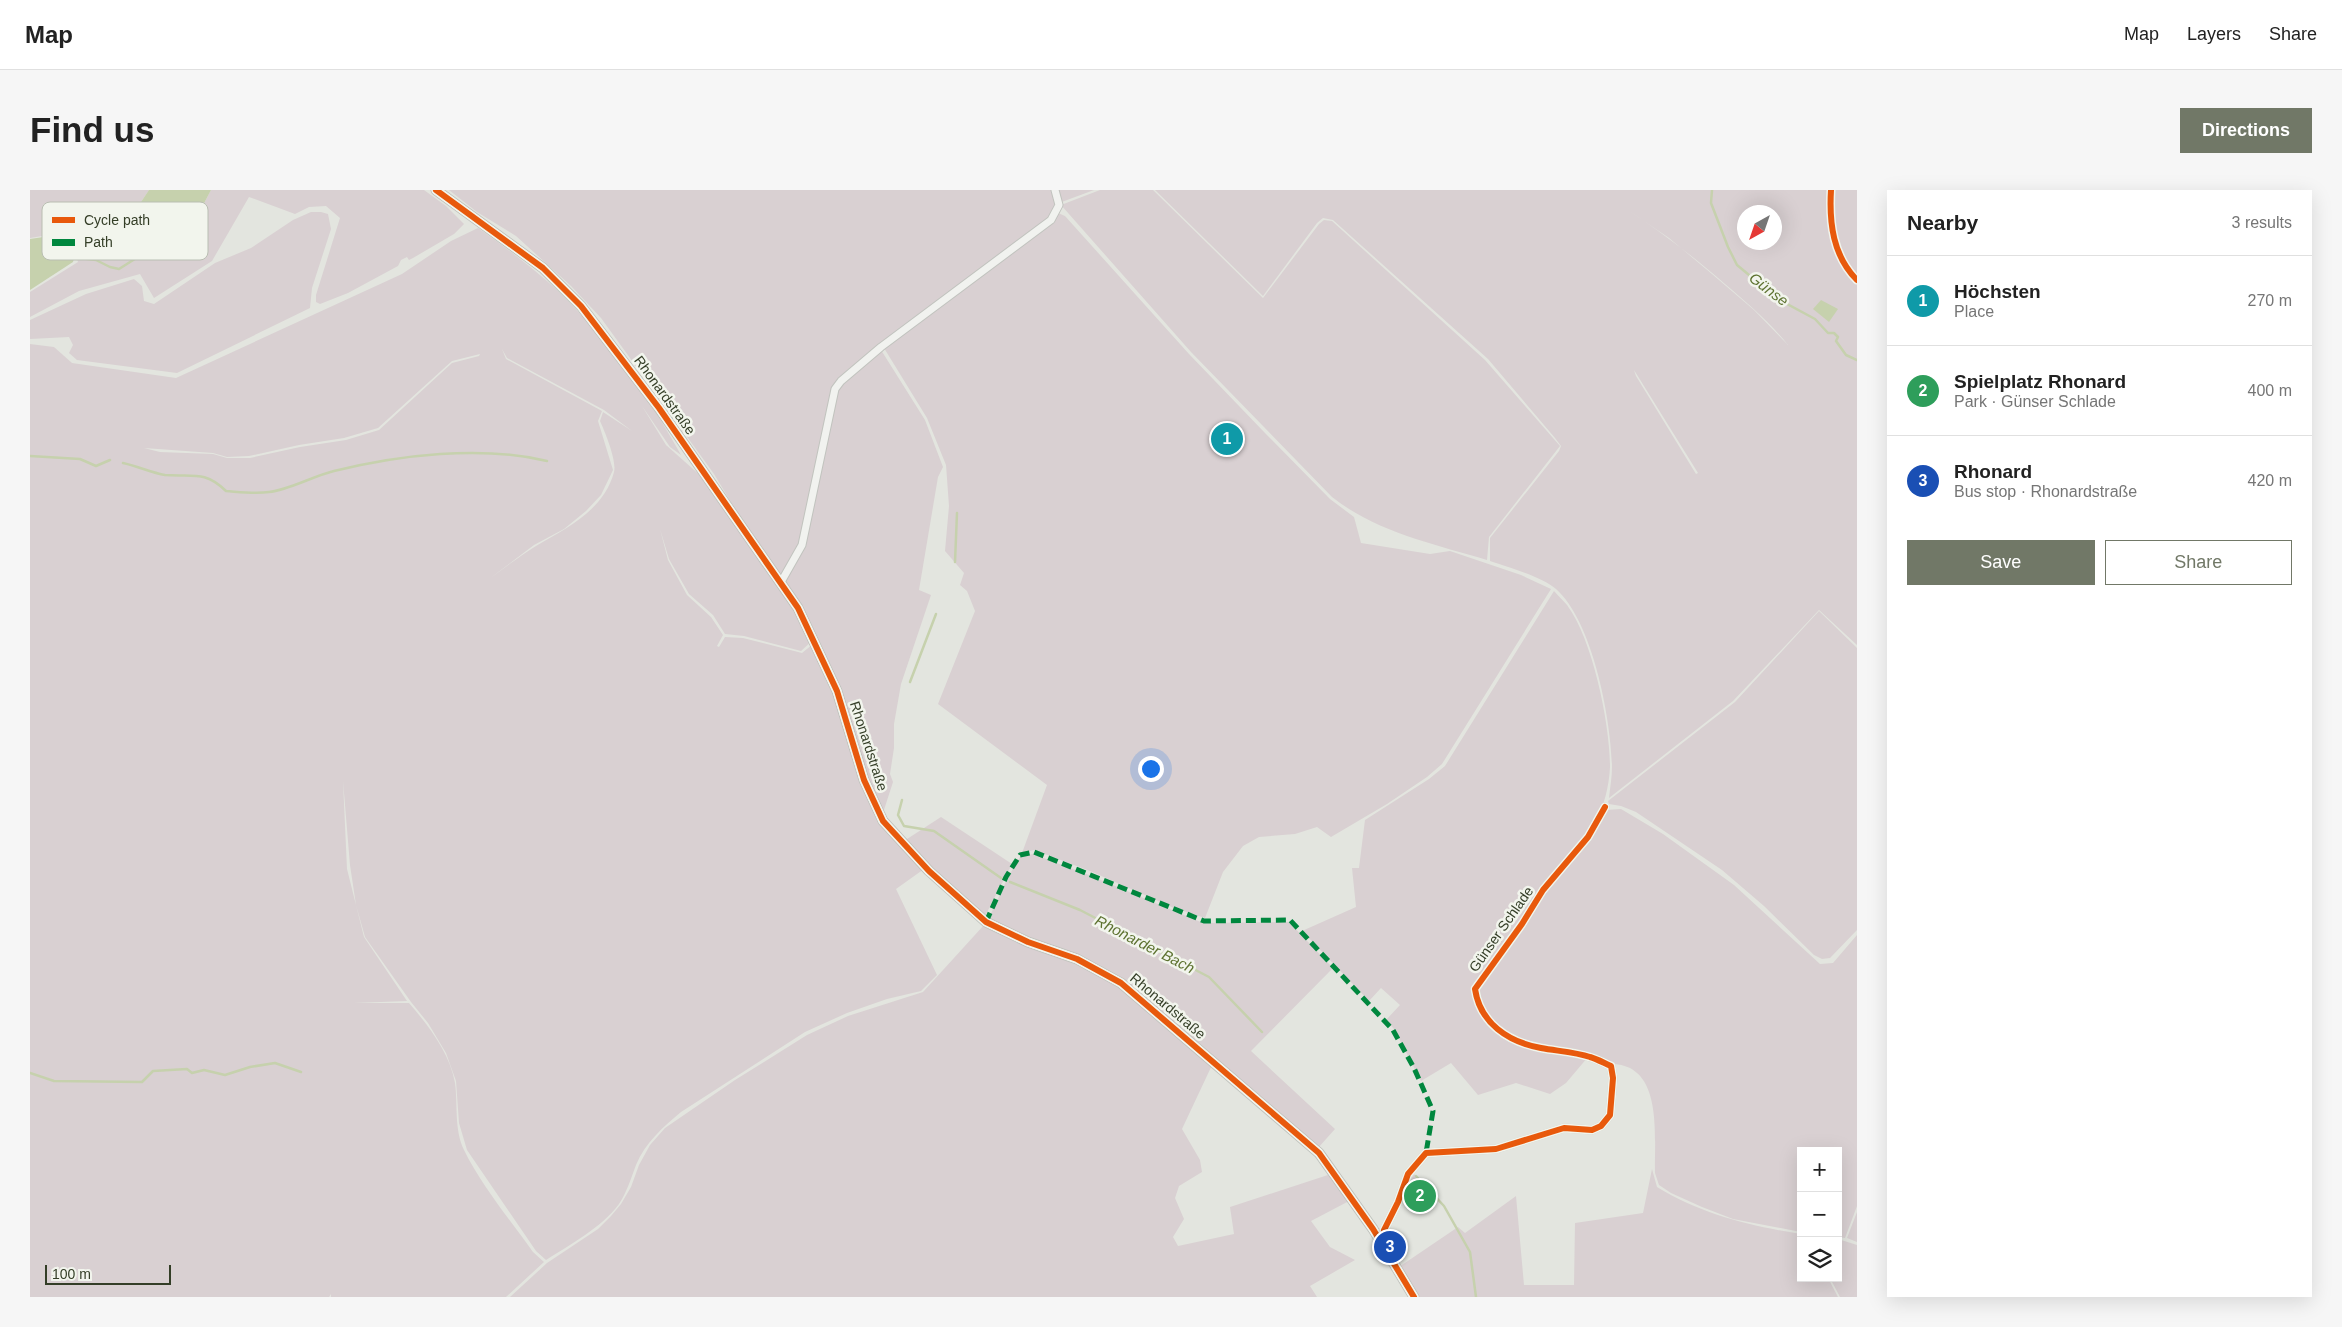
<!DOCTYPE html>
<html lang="en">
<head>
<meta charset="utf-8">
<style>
	body { margin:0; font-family:Arial,sans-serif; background:#f6f6f6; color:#222 }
	.controls { position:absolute; right:15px; bottom:15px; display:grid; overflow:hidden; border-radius:0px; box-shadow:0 5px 20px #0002 }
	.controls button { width:45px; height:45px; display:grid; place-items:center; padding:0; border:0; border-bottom:1px solid #e0e0e0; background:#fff; color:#222; font:25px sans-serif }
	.compass { position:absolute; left:1707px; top:15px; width:45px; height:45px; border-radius:50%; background:#fff; box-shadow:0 5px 20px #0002; rotate:220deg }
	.scale { position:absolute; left:15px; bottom:12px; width:126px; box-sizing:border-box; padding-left:5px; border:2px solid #343e27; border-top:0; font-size:14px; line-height:18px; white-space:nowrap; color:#343e27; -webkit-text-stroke:4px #f2f5ed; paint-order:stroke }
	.you { position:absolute; left:1120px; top:578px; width:18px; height:18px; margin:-12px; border:4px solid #fff; border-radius:50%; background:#1a73e8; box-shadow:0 0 0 8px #1a73e833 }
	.badge { display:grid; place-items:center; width:32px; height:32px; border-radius:50%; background:#717867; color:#fff; font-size:16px; font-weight:700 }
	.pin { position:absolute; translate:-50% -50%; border:2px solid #fff; box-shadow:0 1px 5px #0006 }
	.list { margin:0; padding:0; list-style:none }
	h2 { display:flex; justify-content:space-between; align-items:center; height:65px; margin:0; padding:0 20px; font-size:21px }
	h2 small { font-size:16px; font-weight:400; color:#767676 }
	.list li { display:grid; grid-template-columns:32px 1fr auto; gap:15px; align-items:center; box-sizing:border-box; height:90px; padding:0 20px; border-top:1px solid #e0e0e0 }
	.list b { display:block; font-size:19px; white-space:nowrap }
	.list p { margin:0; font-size:16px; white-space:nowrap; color:#767676 }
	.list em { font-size:16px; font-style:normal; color:#767676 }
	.actions { display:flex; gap:10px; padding:15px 20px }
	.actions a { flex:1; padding:11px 0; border:1px solid #717867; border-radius:0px; text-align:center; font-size:18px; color:#717867 }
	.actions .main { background:#717867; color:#fff }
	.icon { flex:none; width:28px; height:28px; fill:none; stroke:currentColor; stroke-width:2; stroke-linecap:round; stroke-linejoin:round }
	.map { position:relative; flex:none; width:1827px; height:1107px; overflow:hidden; border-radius:0px }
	header { display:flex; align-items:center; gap:30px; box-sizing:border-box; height:70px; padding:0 25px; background:#fff; border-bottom:1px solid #e0e0e0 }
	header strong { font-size:24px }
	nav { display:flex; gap:28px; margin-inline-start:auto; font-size:18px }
	.intro { display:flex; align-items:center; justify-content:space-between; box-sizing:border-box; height:120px; padding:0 30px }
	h1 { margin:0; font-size:35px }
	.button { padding:12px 22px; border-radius:0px; background:#717867; color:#fff; font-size:18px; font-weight:700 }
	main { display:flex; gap:30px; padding:0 30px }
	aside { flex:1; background:#fff; border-radius:0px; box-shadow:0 5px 20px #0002 }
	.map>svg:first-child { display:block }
	.green { fill:#d9d0d2; fill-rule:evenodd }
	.water { fill:#c6d1ad }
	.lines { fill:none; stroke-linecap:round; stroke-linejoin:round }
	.stream { stroke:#c6d1ad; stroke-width:2.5 }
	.minor-casing { stroke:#c1c3be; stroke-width:9 }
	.tertiary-casing { stroke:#c1c3be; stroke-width:11 }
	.minor { stroke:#f1f2ef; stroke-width:7 }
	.tertiary { stroke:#f1f2ef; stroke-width:9 }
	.quiet { stroke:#00873e; stroke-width:5; stroke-dasharray:10 5; stroke-linecap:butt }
	.cycleway-casing { stroke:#f2f5ed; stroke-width:9 }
	.cycleway { stroke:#e8590c; stroke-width:6 }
	.labels { text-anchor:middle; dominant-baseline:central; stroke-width:5; stroke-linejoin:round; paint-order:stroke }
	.street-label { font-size:14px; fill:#343e27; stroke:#f2f5ed }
	.water-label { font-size:15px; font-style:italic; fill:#5d7230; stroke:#f2f5ed }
	.key { fill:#f2f5ed; stroke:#b9beb2; stroke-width:1 }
	.key-label { font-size:14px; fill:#343e27 }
</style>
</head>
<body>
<header>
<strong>Map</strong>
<nav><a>Map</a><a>Layers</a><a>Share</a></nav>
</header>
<div class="intro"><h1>Find us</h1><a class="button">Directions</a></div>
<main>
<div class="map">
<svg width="1827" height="1107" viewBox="0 0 1827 1107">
	<rect width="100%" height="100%" fill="#e3e5df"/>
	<g class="green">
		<polygon points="0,0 119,0 111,12 147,41 165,31 181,0 394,0 416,16 434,34 424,44 383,68 379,70 377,67 371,70 368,76 318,103 290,114 286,112 286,105 310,28 296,16 279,17 265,24 219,7 182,71 124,108 110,84 49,101 0,127 0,102 48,72 37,42 0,48"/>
		<polygon points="419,0 1023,0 1027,14 1020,29 810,190 771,354 750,386 705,319 684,284 571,128 541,96 486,46 447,22"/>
		<polygon points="1026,0 1064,0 1029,13"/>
		<path d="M1070,0H1123L1233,108L1289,34L1294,30L1302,31L1455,170L1530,256L1459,347L1457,370C1404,354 1346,342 1302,307L1161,162L1031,15Z"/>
		<path d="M1125,0H1800L1802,49L1815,78L1804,48L1803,0H1827V455L1789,420L1703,511L1579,608C1580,598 1582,587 1582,577C1581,529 1563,432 1526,399C1512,387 1478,377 1460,371V348L1529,261L1531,256L1525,248L1458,169L1303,30L1293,28L1287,33L1233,106ZM1592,16C1628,40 1662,65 1695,94C1717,113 1740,132 1758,155L1724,120L1682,84L1639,48ZM1714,22H1744V52H1714ZM1604,180L1668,283L1666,284L1606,186Z"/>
		<polygon points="281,22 291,22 298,24 301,39 282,98 280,118 147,183 47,170 39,163 43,155 39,147 0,149 0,130 56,104 104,89 112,96 114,111 124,114 185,73 221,58 263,30"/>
		<polygon points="1028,23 1035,26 1159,164 1235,243 1300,309 1324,327 1331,353 1400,364 1420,361 1491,385 1521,399 1412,574 1397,587 1357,614 1301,647 1287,637 1265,644 1229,647 1213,656 1193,682 1175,728 1144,718 1060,681 1004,660 992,663 1017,595 908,514 945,421 937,401 930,395 934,383 915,361 919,316 916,275 897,228 854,158"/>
		<path d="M448,38C480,61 511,83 538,111C582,156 621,210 651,265L640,257L612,216L636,255L672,287L766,418L782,451L771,461L714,446L695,444L683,425L659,404L639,369L630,339L638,370L657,405L681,427L693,445L687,456L689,457L695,447L713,448L772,463L783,454L803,501L851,633L894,679L866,699L907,785L891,801L857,809L817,823L775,842L651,922C633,937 615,953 606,975C601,988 597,1002 589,1014C571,1038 541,1054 516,1070L506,1061L437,960L429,933L426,891L416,863L398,833L381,812L335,747L326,715L320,675L313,591L317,679L334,747L377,811L324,813H379C398,835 420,863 425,893C428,915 424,939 434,960C451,995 481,1031 503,1062L514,1072L476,1107H301V1104L299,1107H0V154L24,157L42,173L146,188L372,84L421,51ZM472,159L477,168L574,220L602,241L573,222L570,231C575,242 587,271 584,282C574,320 537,338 506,356C490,366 474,378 459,389L504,355L534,339L556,321L571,305L583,280L568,231L572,221L476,169ZM450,164L449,166L422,173L349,240L316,250L270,257L220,268H197L183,264L130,262L114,258L183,263L197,267L219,266L269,255L314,248L348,238L422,171Z"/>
		<polygon points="851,160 895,230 913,277 908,287 889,400 901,405 871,494 864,534 864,558 860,584 863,592 852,626 835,587 822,544 753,393 773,358 779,339 807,200 812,193"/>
		<path d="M1524,401C1528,406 1533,410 1537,415C1563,450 1580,534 1580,577C1579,597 1574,616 1565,633L1443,799C1450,839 1470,846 1506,855C1523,859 1541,863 1558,867L1536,893L1520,904L1486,893L1448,905L1421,873L1391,891L1364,839L1356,830L1370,815L1351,798L1339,811L1272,741L1326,717L1322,678H1329L1335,630L1399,589L1415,576Z"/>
		<polygon points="1789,421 1827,458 1827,740 1800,768 1792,769 1784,765 1734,716 1692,680 1606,622 1591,616 1579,614 1578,611 1705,512"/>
		<path d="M1591,619L1633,644L1704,695L1790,774L1803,773L1827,745V1016L1815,1048L1808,1047V961H1771V1042L1703,1029L1672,1017L1641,1003L1629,995L1625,983C1624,947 1634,874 1581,874C1539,864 1484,860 1455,825C1450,819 1449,807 1447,799L1515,700L1576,620Z"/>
		<polygon points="911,627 982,674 954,728 874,651"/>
		<polygon points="1003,664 1059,685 1173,733 1259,732 1303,778 1221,861 1305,939 1288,958 1093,791 958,730 978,687 990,667"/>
		<path d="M954,735C982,754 1016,757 1046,772C1098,796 1140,837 1183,873L1152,939L1170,970L1172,982L1149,996L1145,1008L1154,1029L1143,1047L1148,1056L1204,1044L1200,1017L1304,983L1321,1010L1281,1031L1300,1057L1325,1070L1280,1096L1287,1107H480L517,1073L568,1039L581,1026L591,1014L601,997L609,975L620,955L635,938L705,890L777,845L818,826L893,802Z"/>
		<path d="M1622,979L1627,997C1671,1024 1720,1036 1771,1044V1088H1798L1808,1107H1387L1369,1077L1428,1037L1435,1043L1486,1006L1494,1095H1544L1545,1033L1613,1023Z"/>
		<polygon points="1384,984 1406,1010 1391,1024 1374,1002"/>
		<polygon points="1827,1022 1827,1052 1817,1048"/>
		<polygon points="1808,1049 1827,1055 1827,1107 1810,1107 1800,1088 1808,1088"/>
	</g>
	<g class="water">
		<polygon points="119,0 181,0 158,44 147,41 111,12"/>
		<path d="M34,44C39,51 46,64 43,72L0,100V49Z"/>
		<polygon points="1791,110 1808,119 1799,132 1783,119"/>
	</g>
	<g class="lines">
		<g class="stream">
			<polyline points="1682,0 1681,13 1698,57 1707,75 1748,109 1785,129 1798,143 1804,143 1808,147 1806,151 1816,165 1827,170"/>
			<polyline points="41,67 66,70 80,77 89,79 108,67 153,67 159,60 159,41"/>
			<polyline points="0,266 50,269 66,276 80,270"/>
			<path d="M93,273C107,276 122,283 135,285C162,287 175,280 196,301C210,302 225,304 239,302C259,300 283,286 304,281C369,265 451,255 517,271"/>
			<polyline points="925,372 927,323"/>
			<polyline points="880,492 906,424"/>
			<polyline points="872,610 868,625 874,636 904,641 971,688"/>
			<polyline points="980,692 1050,720 1179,787 1232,842"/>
			<polyline points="0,883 24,891 112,892 123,881 157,879 162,883 174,880 195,885 220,877 245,873 271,882"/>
			<polyline points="1386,986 1414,1016 1440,1062 1446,1107"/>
		</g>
		<g class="minor-casing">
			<g id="minor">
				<polyline points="751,392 772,355 805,199 811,191 851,157 1021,30 1029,15 1025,0"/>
				<path d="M1353,1056L1354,1040L1368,1012L1378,984L1396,963L1466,959L1534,938L1562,940L1571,936L1580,925L1583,888L1581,876C1574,873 1567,869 1560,867C1545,862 1527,861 1511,858C1478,852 1450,833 1445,799L1492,734L1513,700L1558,647L1575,617"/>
			</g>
		</g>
		<g class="tertiary-casing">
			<polyline id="tertiary" points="406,0 513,78 551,116 629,218 768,418 807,501 834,590 853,631 899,681 956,732 998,752 1047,769 1091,793 1289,963 1343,1039 1384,1107"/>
		</g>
		<use href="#minor" class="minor"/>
		<use href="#tertiary" class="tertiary"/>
		<polyline class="quiet" points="956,732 976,687 990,665 1004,662 1174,731 1260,730 1363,840 1384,878 1403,921 1396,963"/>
		<g class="cycleway-casing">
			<g id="cycleway">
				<polyline points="406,0 513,78 551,116 629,218 768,418 807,501 834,590 853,631 899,681 956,732 998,752 1047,769 1091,793 1289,963 1343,1039 1384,1107"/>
				<path d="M1801,0C1799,33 1803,66 1827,90"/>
				<path d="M1353,1056L1354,1040L1368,1012L1378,984L1396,963L1466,959L1534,938L1562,940L1571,936L1580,925L1583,888L1581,876C1574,873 1567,869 1560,867C1545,862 1527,861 1511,858C1478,852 1450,833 1445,799L1492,734L1513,700L1558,647L1575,617"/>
			</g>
		</g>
		<use href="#cycleway" class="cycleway"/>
	</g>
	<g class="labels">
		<g class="street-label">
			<text transform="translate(635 205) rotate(54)">Rhonardstraße</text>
			<text transform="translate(839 556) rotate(72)">Rhonardstraße</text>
			<text transform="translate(1471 739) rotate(-55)">Günser Schlade</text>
			<text transform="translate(1138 816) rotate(40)">Rhonardstraße</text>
		</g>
		<g class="water-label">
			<text transform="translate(1739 99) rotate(37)">Günse</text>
			<text transform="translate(1115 754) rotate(27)">Rhonarder Bach</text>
		</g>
	</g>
	<rect x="12" y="12" width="166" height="58" rx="8" class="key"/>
	<rect x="22" y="27" width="23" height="6" fill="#e8590c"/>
	<rect x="22" y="49" width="23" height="7" fill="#00873e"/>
	<g class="key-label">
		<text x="54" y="35">Cycle path</text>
		<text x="54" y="57">Path</text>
	</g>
</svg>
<div class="controls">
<button>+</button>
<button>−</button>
<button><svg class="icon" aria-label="layers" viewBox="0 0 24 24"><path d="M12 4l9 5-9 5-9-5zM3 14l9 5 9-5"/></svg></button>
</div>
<svg class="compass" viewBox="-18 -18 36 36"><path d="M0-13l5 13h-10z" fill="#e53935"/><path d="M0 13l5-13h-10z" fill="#767676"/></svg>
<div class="scale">100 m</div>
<div class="you"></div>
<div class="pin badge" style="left:1197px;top:249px;background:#0f9aa8">1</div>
<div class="pin badge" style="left:1390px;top:1006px;background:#2e9e5b">2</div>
<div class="pin badge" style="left:1360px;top:1057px;background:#1a4fb4">3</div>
</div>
<aside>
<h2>Nearby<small>3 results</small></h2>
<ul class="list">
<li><span class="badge" style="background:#0f9aa8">1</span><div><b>Höchsten</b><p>Place</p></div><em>270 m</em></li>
<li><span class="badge" style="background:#2e9e5b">2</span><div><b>Spielplatz Rhonard</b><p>Park · Günser Schlade</p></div><em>400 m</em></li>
<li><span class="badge" style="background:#1a4fb4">3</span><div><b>Rhonard</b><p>Bus stop · Rhonardstraße</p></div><em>420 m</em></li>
</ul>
<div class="actions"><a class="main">Save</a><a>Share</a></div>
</aside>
</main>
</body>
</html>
